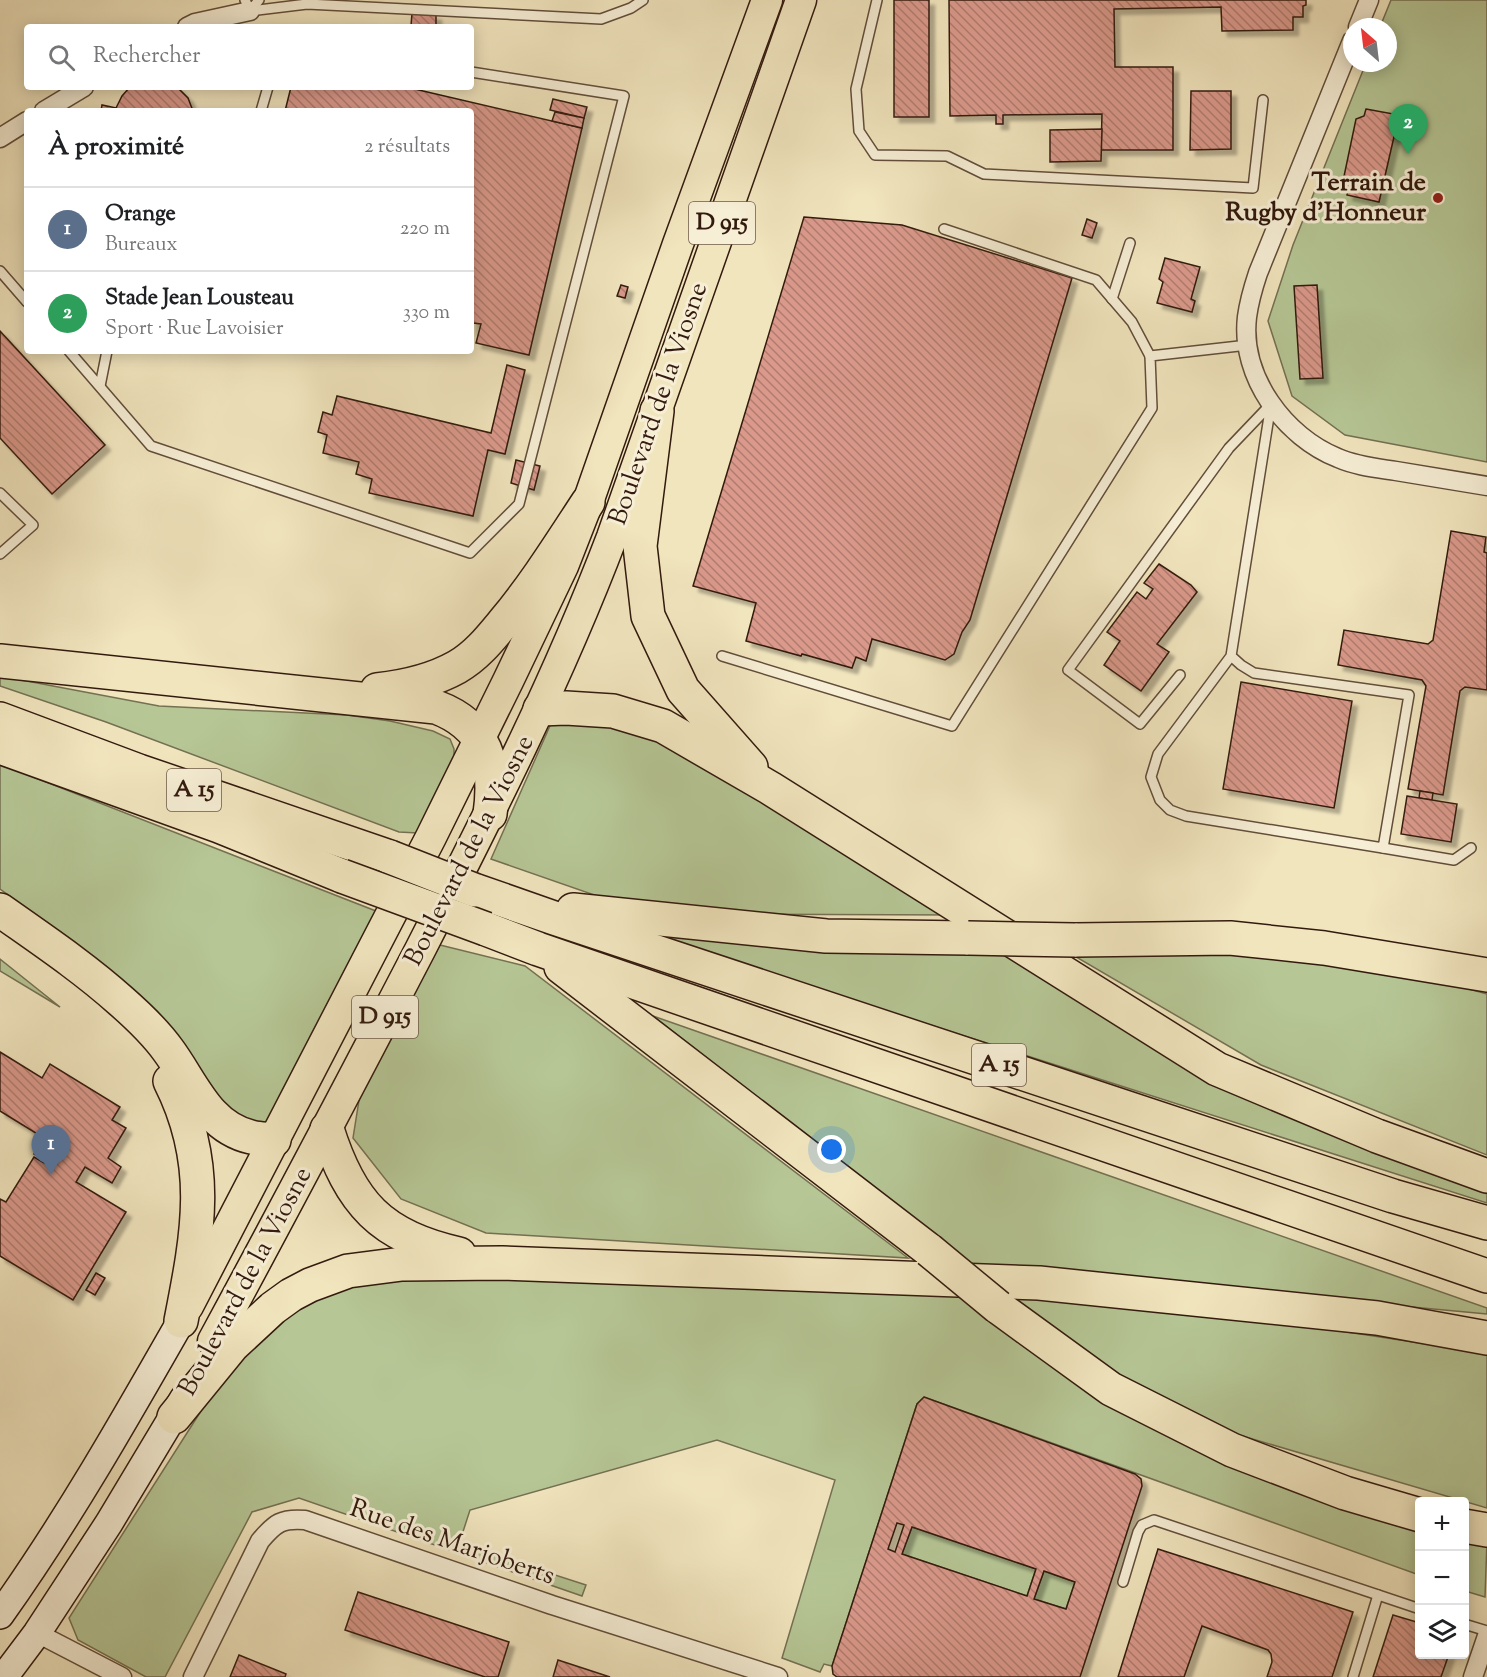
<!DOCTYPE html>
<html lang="fr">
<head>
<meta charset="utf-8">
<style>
	body { margin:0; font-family:"Sorts Mill Goudy",serif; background:#f6f6f6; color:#202124 }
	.controls { position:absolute; right:18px; bottom:18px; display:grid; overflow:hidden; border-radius:6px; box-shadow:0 3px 15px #0003 }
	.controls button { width:54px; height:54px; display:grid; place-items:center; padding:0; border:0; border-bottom:2px solid #e0e0e0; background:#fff; color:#202124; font:30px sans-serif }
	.compass { position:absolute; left:1343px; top:18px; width:54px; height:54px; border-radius:50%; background:#fff; box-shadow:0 3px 15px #0003; rotate:332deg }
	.you { position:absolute; left:832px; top:1150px; width:21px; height:21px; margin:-15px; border:4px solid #fff; border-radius:50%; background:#1a73e8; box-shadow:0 0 0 9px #1a73e833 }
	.badge { display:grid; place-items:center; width:39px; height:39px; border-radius:50%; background:#1a73e8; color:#fff; font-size:20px; font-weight:700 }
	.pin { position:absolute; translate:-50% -50px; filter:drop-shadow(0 2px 3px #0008) }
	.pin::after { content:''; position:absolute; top:32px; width:21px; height:18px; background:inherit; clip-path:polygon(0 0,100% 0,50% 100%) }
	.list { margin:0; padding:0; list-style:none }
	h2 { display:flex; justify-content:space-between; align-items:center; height:78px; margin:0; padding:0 24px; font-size:26px }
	h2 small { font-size:20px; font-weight:400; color:#757577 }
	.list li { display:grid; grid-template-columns:39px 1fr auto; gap:18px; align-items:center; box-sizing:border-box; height:84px; padding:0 24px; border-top:2px solid #e0e0e0 }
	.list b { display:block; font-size:22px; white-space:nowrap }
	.list p { margin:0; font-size:20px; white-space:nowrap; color:#757577 }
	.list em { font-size:20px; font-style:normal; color:#757577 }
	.icon { flex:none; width:33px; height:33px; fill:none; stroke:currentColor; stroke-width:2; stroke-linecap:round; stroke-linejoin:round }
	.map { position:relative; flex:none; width:1487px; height:1677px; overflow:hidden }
	.search { position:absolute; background:#fff; box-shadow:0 3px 15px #0003; left:24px; top:24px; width:450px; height:66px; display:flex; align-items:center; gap:15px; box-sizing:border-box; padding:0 21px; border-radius:6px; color:#757577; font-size:22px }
	.panel { position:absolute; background:#fff; box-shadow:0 3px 15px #0003; left:24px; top:108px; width:450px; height:246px; border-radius:6px }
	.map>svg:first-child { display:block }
	.green { fill:#b6c695; stroke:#747052; stroke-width:1.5 }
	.building { fill:url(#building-back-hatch); stroke:#331a0e; stroke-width:1.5; fill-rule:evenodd; filter:url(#shadow) }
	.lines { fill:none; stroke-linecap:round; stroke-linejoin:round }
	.lane-casing { stroke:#624d3a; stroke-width:12 }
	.street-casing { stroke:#624d3a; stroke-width:21 }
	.secondary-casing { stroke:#331a0e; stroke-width:30 }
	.primary-casing { stroke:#331a0e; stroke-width:33 }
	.highway-casing { stroke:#331a0e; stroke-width:36 }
	.lane { stroke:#f6eed5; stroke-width:9 }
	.street { stroke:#f6eed5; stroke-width:18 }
	.secondary { stroke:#f6eed5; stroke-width:27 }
	.primary { stroke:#f1e5be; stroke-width:30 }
	.highway { stroke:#f1e5be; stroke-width:33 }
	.highway-bridge-casing { stroke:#331a0e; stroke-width:36; stroke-linecap:butt }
	.highway-bridge { stroke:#f1e5be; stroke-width:33 }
	.poi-dot { fill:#8f2418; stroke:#f6eed5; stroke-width:2 }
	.labels { text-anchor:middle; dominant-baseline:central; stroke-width:6; stroke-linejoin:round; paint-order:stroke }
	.shield { fill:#f6eed5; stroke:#6e5a4a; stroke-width:1.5 }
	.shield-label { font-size:24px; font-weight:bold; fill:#331a0e }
	.poi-label { font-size:26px; font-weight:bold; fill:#331a0e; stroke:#f6eed5; text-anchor:end }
	.street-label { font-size:26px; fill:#331a0e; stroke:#f6eed5 }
</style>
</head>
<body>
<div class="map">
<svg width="1487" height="1677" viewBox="0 0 1487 1677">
	<defs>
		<pattern id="building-back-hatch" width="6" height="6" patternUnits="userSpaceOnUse" patternTransform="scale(1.5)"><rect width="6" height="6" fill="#da998b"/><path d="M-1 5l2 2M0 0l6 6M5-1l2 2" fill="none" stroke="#b17c70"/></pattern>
		<filter id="shadow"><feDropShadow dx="5.5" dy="5.5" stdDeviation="1.5" flood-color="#0004"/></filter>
	</defs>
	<rect width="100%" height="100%" fill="#f1e5be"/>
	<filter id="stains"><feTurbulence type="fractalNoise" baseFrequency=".00333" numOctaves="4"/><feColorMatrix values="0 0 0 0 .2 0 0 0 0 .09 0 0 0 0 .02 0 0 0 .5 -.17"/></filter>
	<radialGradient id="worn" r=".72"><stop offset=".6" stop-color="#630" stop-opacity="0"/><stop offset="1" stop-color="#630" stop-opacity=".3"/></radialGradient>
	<g class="green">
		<polygon points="1391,0 1487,0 1487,462 1345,435 1292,396 1268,321 1293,245 1366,63 1388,63 1388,27 1380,27"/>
		<polygon points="0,676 159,706 347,715 390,721 433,731 450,739 454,749 454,763 418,833 399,832 106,722 0,686"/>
		<polygon points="553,719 611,721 670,741 957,915 727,914 623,905 491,859"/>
		<polygon points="0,764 381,913 266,1129 228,1116 135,996 75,942 0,889"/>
		<polygon points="624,927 775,947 1012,956 1208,1073 1487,1194 1487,1203"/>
		<polygon points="440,945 525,966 908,1258 486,1233 401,1199 353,1138 360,1094"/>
		<polygon points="1222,953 1400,970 1487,994 1487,1155 1261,1065 1071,954"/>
		<polygon points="0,959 60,1007 0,971"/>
		<polygon points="653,1016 1487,1308 1487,1314 975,1266"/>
		<polygon points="373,1275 953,1292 965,1299 1013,1339 1075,1382 1419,1527 1419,1575 924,1397 917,1404 832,1666 824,1664 820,1672 782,1658 835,1480 717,1440 470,1510 459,1544 586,1585 582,1596 299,1498 252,1512 165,1677 146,1677 78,1640 69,1618 208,1400 241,1358 302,1300"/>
		<polygon points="1011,1297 1201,1310 1487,1353 1487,1508 1239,1435 1090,1360"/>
		<polygon points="912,1527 1036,1569 1027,1596 902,1554"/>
		<polygon points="1464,1536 1487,1540 1485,1597 1465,1591"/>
		<polygon points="1044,1571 1075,1582 1066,1609 1034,1599"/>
	</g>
	<g class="building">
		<rect x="894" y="0" width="35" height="117"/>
		<polygon points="949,0 1306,0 1306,5 1303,6 1303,17 1293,17 1293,30 1222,31 1221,7 1114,9 1115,67 1173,67 1173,150 1101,150 1102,114 1003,115 1003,124 996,124 996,115 950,116"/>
		<polygon points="412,13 436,15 436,27 411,26"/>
		<polygon points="130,87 177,87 188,98 193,111 101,111 102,105 116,108 122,96"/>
		<polygon points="291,87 406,87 582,128 529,355 476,343 481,324 473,323 471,331 471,111 285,111"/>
		<polygon points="1191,91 1231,91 1231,149 1190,150"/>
		<polygon points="553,99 587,107 584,118 550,110"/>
		<polygon points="1366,109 1399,115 1379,202 1347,195 1348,189 1343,181 1356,119 1364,116"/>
		<polygon points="555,112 584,118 582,128 552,121"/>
		<polygon points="1102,129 1101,161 1050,162 1050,130"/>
		<polygon points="804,217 902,225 1072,278 970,620 962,632 954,654 945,660 872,639 866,661 856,657 852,668 802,654 801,656 746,641 756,603 693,586"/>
		<polygon points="1087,219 1097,223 1092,238 1082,235"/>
		<polygon points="1165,258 1200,267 1191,299 1195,301 1192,312 1157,303 1163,282 1159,279"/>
		<polygon points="621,285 628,287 625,298 617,296"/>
		<polygon points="1317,285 1323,378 1300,379 1294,286"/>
		<polygon points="0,331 105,445 52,494 0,438"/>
		<polygon points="507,365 525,370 505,454 488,450 473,516 369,493 372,479 356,474 359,462 323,453 327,435 318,432 323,412 332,415 337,396 491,433"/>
		<polygon points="516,460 540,466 534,490 511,483"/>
		<polygon points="1451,531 1486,537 1484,552 1487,553 1487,690 1465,687 1460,691 1443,795 1408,789 1426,686 1422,680 1338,665 1344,630 1428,644 1433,640"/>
		<polygon points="1159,564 1191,585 1197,592 1157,644 1169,652 1141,691 1104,665 1120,641 1107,632 1137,592 1146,599 1153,589 1144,583"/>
		<polygon points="1241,682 1352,701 1334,808 1223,789"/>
		<polygon points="1420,791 1433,793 1432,800 1419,798"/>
		<polygon points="1407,796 1457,804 1451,842 1401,834"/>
		<polygon points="0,1052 42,1078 50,1064 120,1107 112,1120 126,1128 108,1158 121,1167 112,1183 85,1167 76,1182 126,1212 73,1300 0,1256 0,1199 6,1202 34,1157 53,1168 54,1166 34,1154 44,1138 0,1111"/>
		<polygon points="96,1273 105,1278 95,1295 86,1290"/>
		<path d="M924,1397L1135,1474L1141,1479L1142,1486L1080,1677H837L833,1674L832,1666L917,1404ZM897,1523L904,1525L895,1552L888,1549ZM912,1527L1036,1569L1027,1596L902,1554ZM1044,1571L1075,1582L1066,1609L1034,1599Z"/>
		<polygon points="1158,1549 1353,1612 1332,1677 1267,1677 1272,1662 1271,1654 1268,1650 1202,1626 1184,1677 1118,1677"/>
		<polygon points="358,1592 509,1642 498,1677 485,1677 345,1630"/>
		<polygon points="1393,1615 1420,1623 1420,1654 1449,1654 1441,1677 1373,1677"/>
		<polygon points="239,1655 286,1674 285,1677 230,1677"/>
		<polygon points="558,1660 610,1677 553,1677"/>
	</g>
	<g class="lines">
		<g class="lane-casing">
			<g id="lane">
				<polyline points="245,0 250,11 259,0"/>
				<polyline points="877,0 856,89 859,131 875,155 947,156 984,174 1253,188 1263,100"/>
				<polyline points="250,11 307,4 601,19 631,8 643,0"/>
				<polyline points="261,111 268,87"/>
				<polyline points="944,229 1096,280 1132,322 1150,356"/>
				<polyline points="0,271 27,302"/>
				<polyline points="1112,299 1130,243"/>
				<polyline points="69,351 151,446 470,553 519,504 624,96 471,72"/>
				<polyline points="100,386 107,351"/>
				<polyline points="0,493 33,525 0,554"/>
				<polyline points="722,656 952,726 1152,408 1150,356 1248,345"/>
				<polyline points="1180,675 1140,724 1068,670 1229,448 1271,404 1231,656 1158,754 1151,777 1160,800 1170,810 1186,816 1383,848 1409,695 1254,673 1241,665 1231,656"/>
				<polyline points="1383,848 1454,860 1471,848"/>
				<polyline points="1123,1582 1138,1532 1142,1525 1154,1520 1420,1609"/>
				<polyline points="1464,1624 1487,1631"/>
				<polyline points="1353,1677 1378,1595"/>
			</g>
		</g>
		<g class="street-casing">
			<g id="street">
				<polyline points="187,27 195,23 250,11"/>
				<polyline points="1358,27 1369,0"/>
				<path d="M1352,41L1258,273C1253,288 1249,302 1247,317C1240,377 1285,437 1338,458C1356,466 1377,468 1396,471C1427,476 1457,481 1487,486"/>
				<polyline points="44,111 84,87"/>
				<polyline points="0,138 27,121"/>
				<polyline points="37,1633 122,1677"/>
				<path d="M193,1677L260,1541C275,1523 282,1518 305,1520L552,1605L778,1677"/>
				<polyline points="1473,1677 1487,1636"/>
			</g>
		</g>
		<g class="secondary-casing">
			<g id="secondary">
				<path d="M0,1615C67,1521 124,1421 181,1321"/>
				<polyline points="4,1677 37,1633 109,1523 184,1398"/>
			</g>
		</g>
		<g class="primary-casing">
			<g id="primary">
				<polyline points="188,1306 431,837 508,681 563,566 588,502 678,244 767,0"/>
				<path d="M213,1341C284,1210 353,1079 421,948C490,813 558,679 612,537L801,0"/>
			</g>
		</g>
		<g class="highway-casing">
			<g id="highway">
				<polyline points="657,411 640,546 648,616 683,690 751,767"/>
				<path d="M0,661L436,707C487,726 497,765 490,814"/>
				<path d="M377,690C405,687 432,681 457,667C476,656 489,640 503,623C535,585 561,543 588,502"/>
				<polyline points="540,709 566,708 613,711 663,726 770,788 1217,1069 1377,1136 1487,1176"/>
				<polyline points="0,719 139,771 390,857"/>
				<polyline points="0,747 219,826 342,876"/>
				<polyline points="474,890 554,918 1393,1196 1487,1223"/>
				<path d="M0,910C41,939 83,967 121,1001C137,1015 155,1032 168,1050C192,1082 207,1127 251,1137C258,1139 266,1139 274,1140"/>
				<polyline points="573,910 826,936 968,938"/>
				<polyline points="486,929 538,949 1487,1276"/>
				<polyline points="1075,940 1230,938 1324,948 1487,975"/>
				<polyline points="561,967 929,1250"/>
				<path d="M170,1081C212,1164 198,1234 181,1321"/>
				<path d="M327,1129C350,1203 381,1237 459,1254"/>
				<polyline points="998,1307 1111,1389 1232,1450 1345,1493 1420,1515"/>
				<polyline points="174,1417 232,1346 273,1308 291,1295 310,1285 348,1271 402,1264 502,1263 1039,1283 1377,1318 1487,1338"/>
				<polyline points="1464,1526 1487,1530"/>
			</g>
		</g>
		<use href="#lane" class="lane"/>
		<use href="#street" class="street"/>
		<use href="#secondary" class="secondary"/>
		<use href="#primary" class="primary"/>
		<use href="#highway" class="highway"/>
		<g class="highway-bridge-casing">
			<g id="highway-bridge">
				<polyline points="390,857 474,890"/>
				<polyline points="342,876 486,929"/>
				<polyline points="968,938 1075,940"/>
				<polyline points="929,1250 998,1307"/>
			</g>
		</g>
		<use href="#highway-bridge" class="highway-bridge"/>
	</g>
	<circle class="poi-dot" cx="1438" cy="198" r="6"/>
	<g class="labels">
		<g class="shield">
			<rect x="689" y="202" width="66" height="42" rx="4.5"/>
			<rect x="167" y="769" width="54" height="42" rx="4.5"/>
			<rect x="352" y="996" width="66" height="42" rx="4.5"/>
			<rect x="972" y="1044" width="54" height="42" rx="4.5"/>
		</g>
		<g class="shield-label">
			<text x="722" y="223">D 915</text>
			<text x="194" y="790">A 15</text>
			<text x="385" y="1017">D 915</text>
			<text x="999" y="1065">A 15</text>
		</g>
		<g class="poi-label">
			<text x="1426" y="183">Terrain de<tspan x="1426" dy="30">Rugby d'Honneur</tspan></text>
		</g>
		<g class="street-label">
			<text transform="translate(659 404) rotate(-71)">Boulevard de la Viosne</text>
			<text transform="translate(470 851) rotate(-63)">Boulevard de la Viosne</text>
			<text transform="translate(246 1282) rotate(-62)">Boulevard de la Viosne</text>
			<text transform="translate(452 1543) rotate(19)">Rue des Marjoberts</text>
		</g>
	</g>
	<rect width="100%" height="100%" filter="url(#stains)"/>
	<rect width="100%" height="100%" fill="url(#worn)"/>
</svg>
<div class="controls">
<button>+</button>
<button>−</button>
<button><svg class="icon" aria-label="layers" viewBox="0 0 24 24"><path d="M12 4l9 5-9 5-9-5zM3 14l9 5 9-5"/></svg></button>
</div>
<svg class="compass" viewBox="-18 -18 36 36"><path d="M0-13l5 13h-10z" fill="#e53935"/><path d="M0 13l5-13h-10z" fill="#757577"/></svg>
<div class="you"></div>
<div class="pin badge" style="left:51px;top:1175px;background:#5c6f8a">1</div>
<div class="pin badge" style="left:1408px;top:154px;background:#2e9e5b">2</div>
<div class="search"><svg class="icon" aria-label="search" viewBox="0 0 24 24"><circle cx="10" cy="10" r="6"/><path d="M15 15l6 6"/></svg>Rechercher</div>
<section class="panel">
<h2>À proximité<small>2 résultats</small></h2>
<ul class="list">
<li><span class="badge" style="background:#5c6f8a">1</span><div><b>Orange</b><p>Bureaux</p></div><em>220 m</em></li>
<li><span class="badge" style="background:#2e9e5b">2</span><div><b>Stade Jean Lousteau</b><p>Sport · Rue Lavoisier</p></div><em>330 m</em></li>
</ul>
</section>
</div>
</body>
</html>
